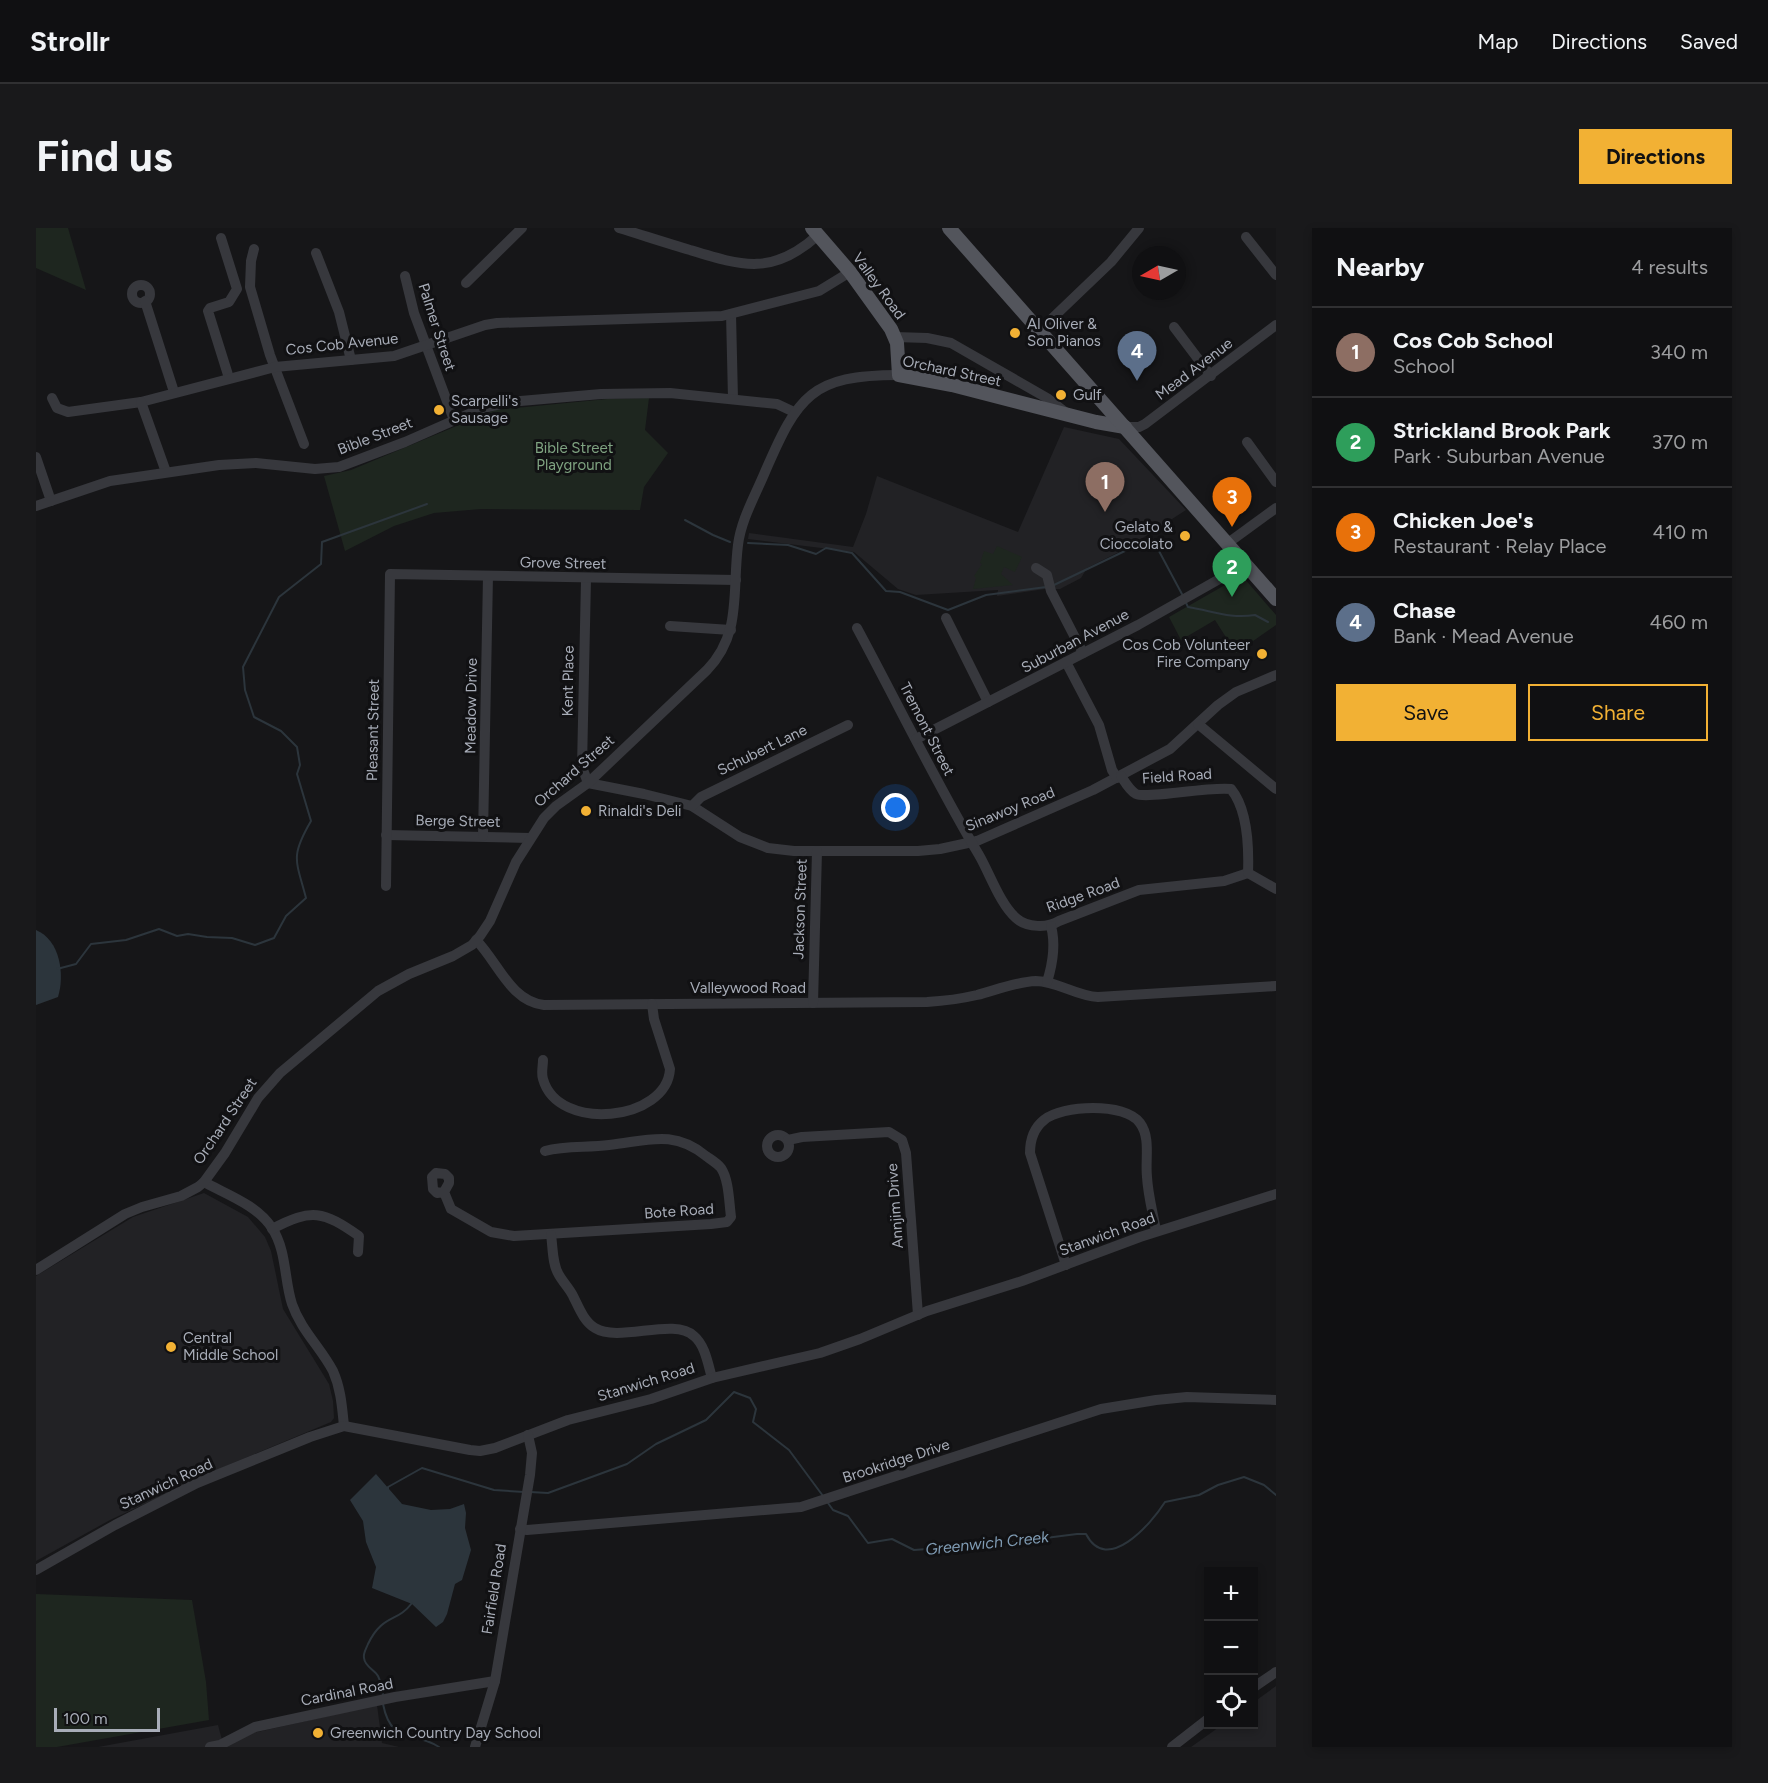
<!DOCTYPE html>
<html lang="en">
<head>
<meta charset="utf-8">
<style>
	body { margin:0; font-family:Figtree,sans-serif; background:#19191b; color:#f1f3f6 }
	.controls { position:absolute; right:18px; bottom:18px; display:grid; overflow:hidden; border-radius:0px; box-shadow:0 3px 9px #0003 }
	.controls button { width:54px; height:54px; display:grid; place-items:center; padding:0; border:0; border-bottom:2px solid #303032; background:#101012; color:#f1f3f6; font:30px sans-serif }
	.compass { position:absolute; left:1096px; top:18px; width:54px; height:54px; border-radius:50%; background:#101012; box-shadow:0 3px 9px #0003; rotate:261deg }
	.scale { position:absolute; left:18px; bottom:15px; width:106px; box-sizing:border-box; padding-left:6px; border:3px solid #a8adb8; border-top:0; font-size:16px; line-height:21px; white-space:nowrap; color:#a8adb8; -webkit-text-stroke:4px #111113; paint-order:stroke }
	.you { position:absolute; left:860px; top:580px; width:21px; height:21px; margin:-15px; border:4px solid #fff; border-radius:50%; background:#1a73e8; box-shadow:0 0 0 9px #1a73e833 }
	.badge { display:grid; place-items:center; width:39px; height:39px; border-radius:50%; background:#f2b134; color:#fff; font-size:20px; font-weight:700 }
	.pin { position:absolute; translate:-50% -50px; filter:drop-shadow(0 2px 3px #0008) }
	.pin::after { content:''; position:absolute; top:32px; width:21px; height:18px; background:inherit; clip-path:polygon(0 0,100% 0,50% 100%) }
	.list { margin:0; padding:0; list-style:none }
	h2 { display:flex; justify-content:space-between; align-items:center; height:78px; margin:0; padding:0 24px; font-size:26px }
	h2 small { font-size:20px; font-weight:400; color:#9c9d9f }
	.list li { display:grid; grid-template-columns:39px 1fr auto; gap:18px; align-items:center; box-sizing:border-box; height:90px; padding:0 24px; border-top:2px solid #303032 }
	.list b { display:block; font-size:22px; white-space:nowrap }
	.list p { margin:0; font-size:20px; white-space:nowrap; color:#9c9d9f }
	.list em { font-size:20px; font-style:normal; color:#9c9d9f }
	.actions { display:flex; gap:12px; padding:18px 24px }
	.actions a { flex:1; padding:14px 0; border:2px solid #f2b134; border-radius:0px; text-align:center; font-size:21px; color:#f2b134 }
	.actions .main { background:#f2b134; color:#111 }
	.icon { flex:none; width:33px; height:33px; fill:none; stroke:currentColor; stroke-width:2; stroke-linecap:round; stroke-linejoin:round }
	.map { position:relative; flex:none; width:1240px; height:1519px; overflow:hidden; border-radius:0px }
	header { display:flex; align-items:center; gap:36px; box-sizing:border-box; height:84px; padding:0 30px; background:#101012; border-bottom:2px solid #303032 }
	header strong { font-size:28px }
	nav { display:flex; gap:33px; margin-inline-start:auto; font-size:21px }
	.intro { display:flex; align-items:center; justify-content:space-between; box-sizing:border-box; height:144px; padding:0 36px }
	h1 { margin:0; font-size:42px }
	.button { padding:15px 27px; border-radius:0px; background:#f2b134; color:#111; font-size:21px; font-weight:700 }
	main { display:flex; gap:36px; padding:0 36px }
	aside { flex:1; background:#101012; border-radius:0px; box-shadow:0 3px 9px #0003 }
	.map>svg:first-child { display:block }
	.built { fill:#222225 }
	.green { fill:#1e261f }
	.water { fill:#2c353c }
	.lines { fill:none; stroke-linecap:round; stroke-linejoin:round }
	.stream { stroke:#2c353c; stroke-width:2 }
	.minor { stroke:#37383d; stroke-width:10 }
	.major { stroke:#53555c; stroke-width:14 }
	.poi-dot { fill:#f2b134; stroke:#111113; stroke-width:2 }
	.labels { text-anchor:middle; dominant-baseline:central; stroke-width:6; stroke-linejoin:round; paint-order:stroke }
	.street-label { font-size:15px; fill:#a8adb8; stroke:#111113 }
	.poi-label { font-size:15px; fill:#a8adb8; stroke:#111113; text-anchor:start }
	.park-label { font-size:15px; fill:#7fa381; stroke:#111113 }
	.water-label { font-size:16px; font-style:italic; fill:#7f9bb3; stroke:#111113 }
</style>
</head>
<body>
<header>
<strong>Strollr</strong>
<nav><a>Map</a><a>Directions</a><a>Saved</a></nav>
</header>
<div class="intro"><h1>Find us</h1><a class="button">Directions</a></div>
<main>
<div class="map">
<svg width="1240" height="1519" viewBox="0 0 1240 1519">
	<rect width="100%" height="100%" fill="#161618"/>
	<g class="built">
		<polygon points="1028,199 1083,211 1150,282 1091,320 1051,340 1045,350 1024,361 1009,361 961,368 962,362 880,367 862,361 818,324 712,311 713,305 817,319 830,286 841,248 982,304"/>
		<polygon points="168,965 212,989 229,1009 235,1023 247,1081 293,1156 297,1173 298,1190 295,1194 190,1238 74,1292 0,1333 0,1048 97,989"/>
		<polygon points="1240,1458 1240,1519 1155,1519 1186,1497 1218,1496 1218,1474"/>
		<polygon points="341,1477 346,1515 363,1519 62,1519 182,1497 186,1512"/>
	</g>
	<g class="green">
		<polygon points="0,0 32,0 50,62 0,40"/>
		<polygon points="613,170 609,202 632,225 608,259 604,282 445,281 398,285 358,298 309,323 288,248 315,242 459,182 571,171"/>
		<polygon points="961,318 986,329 979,344 968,339 965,346 977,357 937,361 940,350 938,348 946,336 944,335 948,323 957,326"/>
		<polygon points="1203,349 1208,350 1240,387 1240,397 1200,425 1179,392 1145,412 1133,389"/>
		<polygon points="0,1366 156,1372 170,1454 173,1492 21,1519 0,1519"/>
	</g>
	<g class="water">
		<path d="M0,702C24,712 29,746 22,769L0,777Z"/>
		<polygon points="340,1246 366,1276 395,1282 414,1281 428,1276 430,1285 429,1300 435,1322 426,1352 419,1356 411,1386 407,1394 400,1399 376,1376 336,1360 340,1339 330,1314 327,1293 314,1272"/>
	</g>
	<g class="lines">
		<g class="stream">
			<polyline points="649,292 677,307 694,314"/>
			<polyline points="712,315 752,317 780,326 790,320 816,325 850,363 864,364 912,382 950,367 1010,359"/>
			<polyline points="1018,357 1116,310 1147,368"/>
			<path d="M1149,373L1152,379C1177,383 1194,391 1219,387L1232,394"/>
			<path d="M21,741L40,736L55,716L90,712L123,701L141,708L152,706L171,709L196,710L219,717L238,710L250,688L270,670C260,632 254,629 275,593L261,546L264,537L261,519L245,503L218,489L209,462L207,439L243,369L285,336L286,314L391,276"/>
			<polyline points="352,1261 352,1259 386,1240 458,1262 488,1264"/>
			<polyline points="494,1264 512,1265 591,1236 620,1216 670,1192 698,1164 714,1170 720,1181 717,1194 753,1222 787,1268"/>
			<path d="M792,1275L797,1282L812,1288L832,1315L856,1311L878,1322L971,1315L1041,1306H1050C1071,1347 1115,1296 1129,1274L1163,1267L1182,1257L1208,1249L1228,1257L1240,1267"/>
			<path d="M347,1467C346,1461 345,1454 342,1448C338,1441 329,1439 328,1430C327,1425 330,1421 332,1416C346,1386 361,1395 376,1375"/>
			<path d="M347,1476C355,1517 377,1502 403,1519"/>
		</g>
		<g class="minor">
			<path d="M583,0C606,7 630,15 654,22C706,38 737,48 782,7"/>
			<polyline points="1210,9 1240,47"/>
			<polyline points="185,10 201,61 193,74 174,80 172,83 193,150"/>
			<polyline points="218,21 215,33 214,59 234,127 268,216"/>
			<polyline points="280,25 303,84 315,132"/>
			<polyline points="369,48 378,85 418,192"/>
			<polyline points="430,55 486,0"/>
			<circle cx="105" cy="66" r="9"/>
			<polyline points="109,73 138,164"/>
			<polyline points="695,86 697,171"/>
			<polyline points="1138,99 1175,148"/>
			<polyline points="1004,102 1075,34 1103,0"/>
			<polyline points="859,109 891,110 915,115 1011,170 1029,184"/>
			<polyline points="16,170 21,180 32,184 105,174 239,139 358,128 449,97 461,95 686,88 783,63 814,44"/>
			<polyline points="105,174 130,244"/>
			<polyline points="1089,199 1103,199 1109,196 1240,97"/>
			<polyline points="1211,214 1240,254"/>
			<polyline points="0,229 15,273"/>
			<polyline points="0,278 74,253 183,237 220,235 279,241 303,239 369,214 444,181 473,174 565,166 634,165 741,176 758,184"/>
			<polyline points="1192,315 1240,280"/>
			<polyline points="1000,340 1011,347 1015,363 1047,425"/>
			<polyline points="550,351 546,539 552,555 608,566 656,578 704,609 732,620 758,623 882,623 904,621 941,613 1057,562 1134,521 1182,477 1200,464 1240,447"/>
			<polyline points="910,390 952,474"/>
			<polyline points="634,398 695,402"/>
			<path d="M821,400C862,476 899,553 943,627C954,646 964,676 980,690C991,700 1012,700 1023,693L1103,662L1188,653L1212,645"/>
			<polyline points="1030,434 1063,497 1076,542 1081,550"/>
			<polyline points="1162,496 1240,561"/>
			<polyline points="880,511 1102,397 1210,336"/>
			<path d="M1085,548C1089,554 1093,562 1100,566C1112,571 1174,558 1195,561C1212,582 1213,618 1212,645L1240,661"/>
			<polyline points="656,578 665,569 812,497"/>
			<polyline points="350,607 494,610"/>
			<polyline points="447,608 452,348"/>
			<polyline points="350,658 354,346 700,352"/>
			<path d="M440,712C462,734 474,773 508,777L891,774C908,773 924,771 941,767C960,762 980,754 1000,753C1021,753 1040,768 1062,769L1240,758"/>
			<path d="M1011,754C1017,735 1020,717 1015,698"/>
			<polyline points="777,775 781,623"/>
			<path d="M507,832C507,838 505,845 507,851C522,905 631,893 634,841L618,791L616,776"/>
			<circle cx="742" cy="918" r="11"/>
			<polyline points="752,912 766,909 853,904 866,912 870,925 882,1087"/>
			<path d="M168,954C192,967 221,977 236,1000C251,1023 248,1052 256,1076C265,1102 285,1120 297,1143C305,1161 306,1179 308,1198"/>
			<path d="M408,964L413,955V950L409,946L400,945L396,949L397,961L401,965L408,964L415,981L455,1004L478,1008L675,996L691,994L695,989C693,974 693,952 685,940C681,935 674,931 670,928C637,901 611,913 573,917C551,920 530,917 509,923"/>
			<path d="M236,1001C276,980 287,983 323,1008L322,1024"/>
			<path d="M515,1007C517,1019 516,1036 523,1047C527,1054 532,1059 536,1066C542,1077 547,1093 559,1100C583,1115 638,1089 658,1108C669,1117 672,1136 676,1150"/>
			<path d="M1030,1037L994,925C994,912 998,900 1008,892C1026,877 1089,874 1104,895C1115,910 1109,931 1111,949C1112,967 1117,985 1120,1003"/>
			<path d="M0,1042L89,986L106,979L145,968L162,959L168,954L189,925L222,870L244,845L342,763L373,746L417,728L436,717L444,708L454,693L480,634L508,590L520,578L552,555L671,442C706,406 696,364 702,317C705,292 719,268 729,244C762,168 775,147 863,147"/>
			<polyline points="484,1301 491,1302 765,1279 1065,1181 1120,1172 1151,1169 1240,1172"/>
			<polyline points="0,1342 79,1297 161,1255 274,1209 308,1198 434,1222 444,1223 459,1220 532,1192 615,1171 676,1150 784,1125 824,1111 891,1083 986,1053 1104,1009 1240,966"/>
			<polyline points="1218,1459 1240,1444"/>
			<polyline points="174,1519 184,1517 219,1499 359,1469 459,1453"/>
			<polyline points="439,1519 459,1453 494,1247 496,1225 492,1207"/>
			<polyline points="1136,1519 1172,1491"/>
		</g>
		<g class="major">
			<polyline points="776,0 814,44 855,101 861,115 863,147 916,157 1060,194 1089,199"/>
			<polyline points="913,0 1240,371"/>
		</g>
	</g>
	<g class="poi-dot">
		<circle cx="979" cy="105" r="6"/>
		<circle cx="1025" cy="167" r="6"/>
		<circle cx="403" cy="182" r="6"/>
		<circle cx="1149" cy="308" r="6"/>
		<circle cx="1226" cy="426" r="6"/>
		<circle cx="550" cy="583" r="6"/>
		<circle cx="135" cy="1119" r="6"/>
		<circle cx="282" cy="1505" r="6"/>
	</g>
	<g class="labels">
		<g class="street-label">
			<text transform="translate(843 58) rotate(54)">Valley Road</text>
			<text transform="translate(401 99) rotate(72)">Palmer Street</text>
			<text transform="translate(306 116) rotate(-6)">Cos Cob Avenue</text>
			<text transform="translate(1158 141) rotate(-37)">Mead Avenue</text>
			<text transform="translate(916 143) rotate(12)">Orchard Street</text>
			<text transform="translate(339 208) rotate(-21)">Bible Street</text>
			<text transform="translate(527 335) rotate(1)">Grove Street</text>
			<text transform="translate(1039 413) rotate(-28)">Suburban Avenue</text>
			<text transform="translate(532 453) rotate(-89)">Kent Place</text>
			<text transform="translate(435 478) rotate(-89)">Meadow Drive</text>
			<text transform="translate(891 501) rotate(63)">Tremont Street</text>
			<text transform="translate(337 502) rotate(-89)">Pleasant Street</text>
			<text transform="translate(726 522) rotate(-26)">Schubert Lane</text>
			<text transform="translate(538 543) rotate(-41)">Orchard Street</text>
			<text transform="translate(1141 548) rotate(-4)">Field Road</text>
			<text transform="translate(974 581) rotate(-22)">Sinawoy Road</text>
			<text transform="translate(422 593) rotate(1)">Berge Street</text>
			<text transform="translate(1047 667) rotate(-20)">Ridge Road</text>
			<text transform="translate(764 681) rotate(-88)">Jackson Street</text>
			<text x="712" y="760">Valleywood Road</text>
			<text transform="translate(189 893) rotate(-56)">Orchard Street</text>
			<text transform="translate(859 978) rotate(-94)">Annjim Drive</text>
			<text transform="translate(643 983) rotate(-4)">Bote Road</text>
			<text transform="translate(1071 1006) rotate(-20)">Stanwich Road</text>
			<text transform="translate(610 1154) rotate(-17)">Stanwich Road</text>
			<text transform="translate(860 1233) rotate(-18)">Brookridge Drive</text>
			<text transform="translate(130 1256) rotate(-25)">Stanwich Road</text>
			<text transform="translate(458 1361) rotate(-81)">Fairfield Road</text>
			<text transform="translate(311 1464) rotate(-11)">Cardinal Road</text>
		</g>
		<g class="poi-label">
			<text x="991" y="96">Al Oliver &amp;<tspan x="991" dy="17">Son Pianos</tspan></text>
			<text x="1037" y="167">Gulf</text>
			<text x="415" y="173">Scarpelli's<tspan x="415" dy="17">Sausage</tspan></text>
			<text x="1137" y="299" text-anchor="end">Gelato &amp;<tspan x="1137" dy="17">Cioccolato</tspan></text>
			<text x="1214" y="417" text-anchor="end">Cos Cob Volunteer<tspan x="1214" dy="17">Fire Company</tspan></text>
			<text x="562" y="583">Rinaldi's Deli</text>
			<text x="147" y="1110">Central<tspan x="147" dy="17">Middle School</tspan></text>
			<text x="294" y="1505">Greenwich Country Day School</text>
		</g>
		<g class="park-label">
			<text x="538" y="220">Bible Street<tspan x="538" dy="17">Playground</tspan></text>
		</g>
		<g class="water-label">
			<text transform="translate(951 1315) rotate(-6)">Greenwich Creek</text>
		</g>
	</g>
</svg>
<div class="controls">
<button>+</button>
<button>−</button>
<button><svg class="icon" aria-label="locate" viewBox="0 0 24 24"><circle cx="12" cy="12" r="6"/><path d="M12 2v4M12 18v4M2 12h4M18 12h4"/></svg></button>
</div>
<svg class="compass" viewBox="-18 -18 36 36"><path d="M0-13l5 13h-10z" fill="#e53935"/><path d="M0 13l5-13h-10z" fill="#9c9d9f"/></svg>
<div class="scale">100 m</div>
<div class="you"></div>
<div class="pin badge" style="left:1069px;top:284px;background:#8d6e63">1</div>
<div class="pin badge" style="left:1196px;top:369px;background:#2e9e5b">2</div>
<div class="pin badge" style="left:1196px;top:299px;background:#e8710a">3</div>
<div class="pin badge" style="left:1101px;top:153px;background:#5c6f8a">4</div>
</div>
<aside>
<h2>Nearby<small>4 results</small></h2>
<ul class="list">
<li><span class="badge" style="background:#8d6e63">1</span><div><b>Cos Cob School</b><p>School</p></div><em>340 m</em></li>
<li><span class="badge" style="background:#2e9e5b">2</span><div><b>Strickland Brook Park</b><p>Park · Suburban Avenue</p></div><em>370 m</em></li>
<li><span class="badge" style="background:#e8710a">3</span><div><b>Chicken Joe's</b><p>Restaurant · Relay Place</p></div><em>410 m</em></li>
<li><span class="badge" style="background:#5c6f8a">4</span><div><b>Chase</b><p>Bank · Mead Avenue</p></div><em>460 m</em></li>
</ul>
<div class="actions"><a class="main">Save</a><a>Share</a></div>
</aside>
</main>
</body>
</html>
